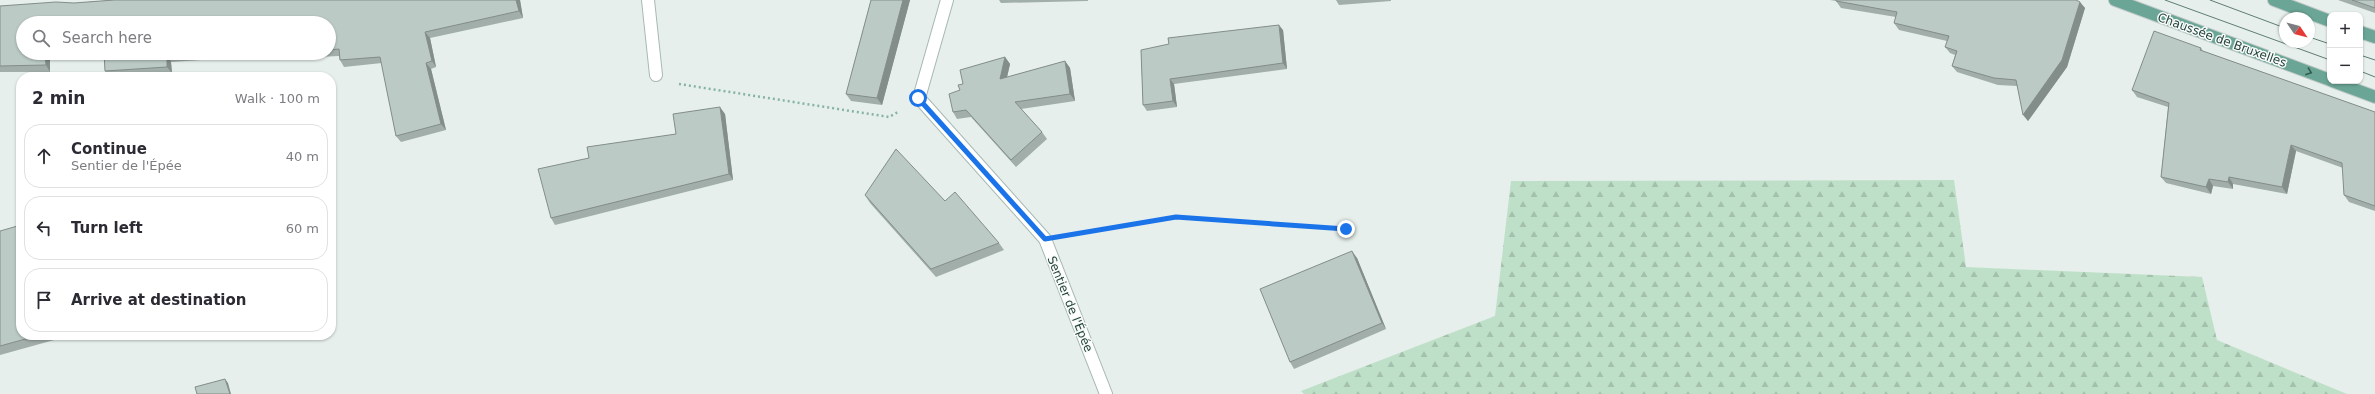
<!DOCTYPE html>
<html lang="en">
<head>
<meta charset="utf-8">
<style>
	body { margin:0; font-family:"DejaVu Sans",sans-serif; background:#f7f7f7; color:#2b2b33 }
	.controls { position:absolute; right:12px; top:12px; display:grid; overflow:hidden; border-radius:8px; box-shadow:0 1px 3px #0004 }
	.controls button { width:36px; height:36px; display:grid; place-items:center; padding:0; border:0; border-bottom:1px solid #e1e1e2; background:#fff; color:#2b2b33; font:20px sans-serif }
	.compass { position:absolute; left:2279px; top:12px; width:36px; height:36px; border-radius:50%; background:#fff; box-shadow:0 1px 3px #0004; rotate:125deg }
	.stop { position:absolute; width:12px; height:12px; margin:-9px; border:3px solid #1a73e8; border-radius:50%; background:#fff }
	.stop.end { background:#1a73e8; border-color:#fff; box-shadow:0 1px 4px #0008 }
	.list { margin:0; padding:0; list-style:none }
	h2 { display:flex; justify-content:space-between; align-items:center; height:52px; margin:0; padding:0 16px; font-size:17px }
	h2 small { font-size:13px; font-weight:400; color:#7c7c81 }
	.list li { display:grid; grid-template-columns:26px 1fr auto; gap:12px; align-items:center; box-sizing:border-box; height:64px; margin:0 8px 8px; padding:0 8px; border:1px solid #e1e1e2; border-radius:16px }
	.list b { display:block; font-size:15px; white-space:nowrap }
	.list p { margin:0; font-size:13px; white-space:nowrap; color:#7c7c81 }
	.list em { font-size:13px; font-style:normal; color:#7c7c81 }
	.icon { flex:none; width:22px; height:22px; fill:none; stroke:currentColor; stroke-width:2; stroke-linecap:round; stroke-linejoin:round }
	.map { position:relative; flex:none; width:2375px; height:394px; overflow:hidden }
	.search { position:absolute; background:#fff; box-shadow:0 1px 3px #0004; left:16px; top:16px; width:320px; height:44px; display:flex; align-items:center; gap:10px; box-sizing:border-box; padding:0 14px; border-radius:22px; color:#7c7c81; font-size:15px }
	.panel { position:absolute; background:#fff; box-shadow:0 1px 3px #0004; left:16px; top:72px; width:320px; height:268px; border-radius:16px }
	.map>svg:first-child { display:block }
	.forest { fill:url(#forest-firs) }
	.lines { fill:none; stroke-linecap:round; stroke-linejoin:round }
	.lane-casing { stroke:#a8b8b2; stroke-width:14 }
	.street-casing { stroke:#a8b8b2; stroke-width:14 }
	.primary-casing { stroke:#c2cac8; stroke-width:14 }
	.path { stroke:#86b3a5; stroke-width:2.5; stroke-dasharray:2 3; stroke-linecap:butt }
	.lane { stroke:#fff; stroke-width:12 }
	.street { stroke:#fff; stroke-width:12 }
	.primary { stroke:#6aa596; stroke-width:12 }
	.tram { stroke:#5f7d75; stroke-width:1 }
	.wall { fill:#a1aea9 }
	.shaded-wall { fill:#838d89 }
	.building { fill:#bbcac4; stroke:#838d89 }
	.oneway { stroke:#365b51 }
	.route { stroke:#1a73e8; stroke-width:5 }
	.labels { text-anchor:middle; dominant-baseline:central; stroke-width:3; stroke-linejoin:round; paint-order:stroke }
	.street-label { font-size:12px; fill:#24423a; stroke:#f7fbf9 }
</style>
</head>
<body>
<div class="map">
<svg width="2375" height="394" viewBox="0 0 2375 394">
	<defs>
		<pattern id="forest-firs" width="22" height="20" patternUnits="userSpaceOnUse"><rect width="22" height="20" fill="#bfe0c8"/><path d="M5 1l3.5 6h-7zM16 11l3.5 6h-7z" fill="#a4c1ad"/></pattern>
	</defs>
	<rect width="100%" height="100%" fill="#e6efeb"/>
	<polygon class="forest" points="1954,180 1966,267 2202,277 2217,340 2347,394 1304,394 1301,391 1495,316 1511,181"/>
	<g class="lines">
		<g class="lane-casing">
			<polyline id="lane" points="648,0 656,75"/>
		</g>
		<g class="street-casing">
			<polyline id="street" points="947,0 919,98 1045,239 1106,394"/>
		</g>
		<g class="primary-casing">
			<g id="primary">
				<polyline points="2115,0 2330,80"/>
				<polyline points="2274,0 2330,21"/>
				<polyline points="2360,32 2375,37"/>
				<polyline points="2332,81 2375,97"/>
			</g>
		</g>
		<g class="path">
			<polyline points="679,84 889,117 898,112"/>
			<polyline points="1071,235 1176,217 1346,229"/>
		</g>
		<use href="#lane" class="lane"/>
		<use href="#street" class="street"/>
		<use href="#primary" class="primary"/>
		<g class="tram">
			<polyline points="2165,0 2330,60"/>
			<polyline points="2210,0 2285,28"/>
			<polyline points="2309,37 2330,44"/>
			<polyline points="2360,55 2375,60"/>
			<polyline points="2360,71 2375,77"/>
		</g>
	</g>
	<g class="wall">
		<polygon points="114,0 520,0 523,18 430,38 436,67 431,69 446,130 401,142 396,136 382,63 344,67 340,60 339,56 296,58 293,53 329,53 329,23 23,53 232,53 232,58 171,62 172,73 121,77 109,77 105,71 104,55 50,59 50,72 0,72 0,6 74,3"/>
		<polygon points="871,0 910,0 882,105 851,101 846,94"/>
		<polygon points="999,0 1088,0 1088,1 1001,3"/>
		<polygon points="1336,0 1391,0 1391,1 1339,5"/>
		<polygon points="1830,0 2076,0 2085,8 2067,67 2028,121 2017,86 1998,85 1957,72 1952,66 1955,55 1950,53 1945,47 1947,41 1899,30 1894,23 1896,17 1841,8 1836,1"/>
		<polygon points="2338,0 2375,0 2375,13"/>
		<polygon points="1283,30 1287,69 1174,84 1177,107 1147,111 1143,105 1141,50"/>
		<polygon points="2201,48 2203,51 2375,112 2375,211 2349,202 2344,195 2343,168 2296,151 2287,194 2233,184 2233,189 2213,186 2211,194 2166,183 2161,177 2168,107 2137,97 2132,90"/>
		<polygon points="1005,57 1010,64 1007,77 1065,61 1070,68 1075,101 1021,109 1042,132 1047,139 1016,167 971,117 957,119 953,112 960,90"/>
		<polygon points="725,114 733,180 555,225 551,218 589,158 676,134"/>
		<polygon points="865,195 945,201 999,243 1004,250 936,277 870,203"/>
		<polygon points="0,231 21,335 65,335 65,337 0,355"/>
		<polygon points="1357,258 1386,329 1294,369 1290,362"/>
	</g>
	<g class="shaded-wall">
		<polygon points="516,0 520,0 523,18 519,11"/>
		<polygon points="903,0 910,0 882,105 877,98"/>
		<polygon points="2080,2 2085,8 2067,67 2028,121 2023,115"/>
		<polygon points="1279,25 1283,30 1287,69 1283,63"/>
		<polygon points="425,32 430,38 436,67 432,61"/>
		<polygon points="45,53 50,59 50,72 46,65"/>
		<polygon points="229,53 232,53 232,58"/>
		<polygon points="167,55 171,62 172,73 167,67"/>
		<polygon points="1005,57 1010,64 1005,86 1000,79"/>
		<polygon points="1065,61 1070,68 1075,101 1070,94"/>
		<polygon points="426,63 431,69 446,130 441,124"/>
		<polygon points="1170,79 1174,84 1177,107 1173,101"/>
		<polygon points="720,107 725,114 733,180 729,174"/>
		<polygon points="2291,145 2296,151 2287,194 2282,187"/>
		<polygon points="2229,177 2233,184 2233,189 2228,182"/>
		<polygon points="2209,179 2213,186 2211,194 2206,187"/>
		<polygon points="1352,251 1357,258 1386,329 1382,323"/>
		<polygon points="225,379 228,383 231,394 230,394"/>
	</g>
	<g class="building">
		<polygon points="114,0 516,0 519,11 425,32 432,61 426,63 441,124 396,136 380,57 340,60 339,49 329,50 329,23 23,23 23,53 45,53 46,65 0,66 0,6 56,2 74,3"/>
		<polygon points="871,0 903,0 877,98 846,94"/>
		<polygon points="1836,0 2076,0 2080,2 2062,60 2023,115 2016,80 1994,78 1952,66 1957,51 1945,47 1949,36 1894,23 1897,12 1836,1"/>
		<polygon points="2352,0 2375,0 2375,8"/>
		<polygon points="1279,25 1283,63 1170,79 1173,101 1143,105 1141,50 1169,44 1168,38"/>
		<polygon points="2154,31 2201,48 2200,50 2375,112 2375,206 2344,195 2342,163 2291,145 2282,187 2229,177 2228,182 2209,179 2206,187 2161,177 2169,103 2132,90"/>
		<polygon points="104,53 201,53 167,55 167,67 105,71"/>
		<polygon points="1005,57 1000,79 1065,61 1070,94 1015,102 1042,132 1011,160 966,110 953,112 949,94 960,90 958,85 963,84 960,70"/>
		<polygon points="720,107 729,174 551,218 538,169 589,158 587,147 676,134 673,114"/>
		<polygon points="896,149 945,201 955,192 999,243 931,269 865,195"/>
		<polygon points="21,225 21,335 40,335 0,346 0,231"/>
		<polygon points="1352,251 1382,323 1290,362 1260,289"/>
		<polygon points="225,379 230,394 197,394 195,387"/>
	</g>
	<defs><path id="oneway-chevron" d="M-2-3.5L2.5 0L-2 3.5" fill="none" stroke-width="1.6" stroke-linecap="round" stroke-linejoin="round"/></defs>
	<use class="oneway" href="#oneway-chevron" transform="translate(2309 72) rotate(20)"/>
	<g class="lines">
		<polyline class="route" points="918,98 1045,239 1176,217 1346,229"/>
	</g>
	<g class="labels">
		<g class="street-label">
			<text transform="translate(2222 40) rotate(20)">Chaussée de Bruxelles</text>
			<text transform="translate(1070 304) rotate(68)">Sentier de l'Épée</text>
		</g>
	</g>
</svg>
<div class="controls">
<button>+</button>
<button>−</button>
</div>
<svg class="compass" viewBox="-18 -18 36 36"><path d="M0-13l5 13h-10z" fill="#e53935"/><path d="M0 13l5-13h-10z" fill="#7c7c81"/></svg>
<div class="stop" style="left:918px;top:98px"></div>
<div class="stop end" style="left:1346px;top:229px"></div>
<div class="search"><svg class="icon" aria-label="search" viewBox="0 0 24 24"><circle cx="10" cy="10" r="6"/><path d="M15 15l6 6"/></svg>Search here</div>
<section class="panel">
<h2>2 min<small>Walk · 100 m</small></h2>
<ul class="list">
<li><svg class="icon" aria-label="ahead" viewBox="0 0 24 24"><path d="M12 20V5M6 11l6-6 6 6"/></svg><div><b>Continue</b><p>Sentier de l'Épée</p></div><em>40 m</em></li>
<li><svg class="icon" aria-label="left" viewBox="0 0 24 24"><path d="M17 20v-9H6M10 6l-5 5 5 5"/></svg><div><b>Turn left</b></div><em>60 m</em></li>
<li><svg class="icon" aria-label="arrive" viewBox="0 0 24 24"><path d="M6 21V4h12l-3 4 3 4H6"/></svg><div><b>Arrive at destination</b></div></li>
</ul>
</section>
</div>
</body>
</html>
